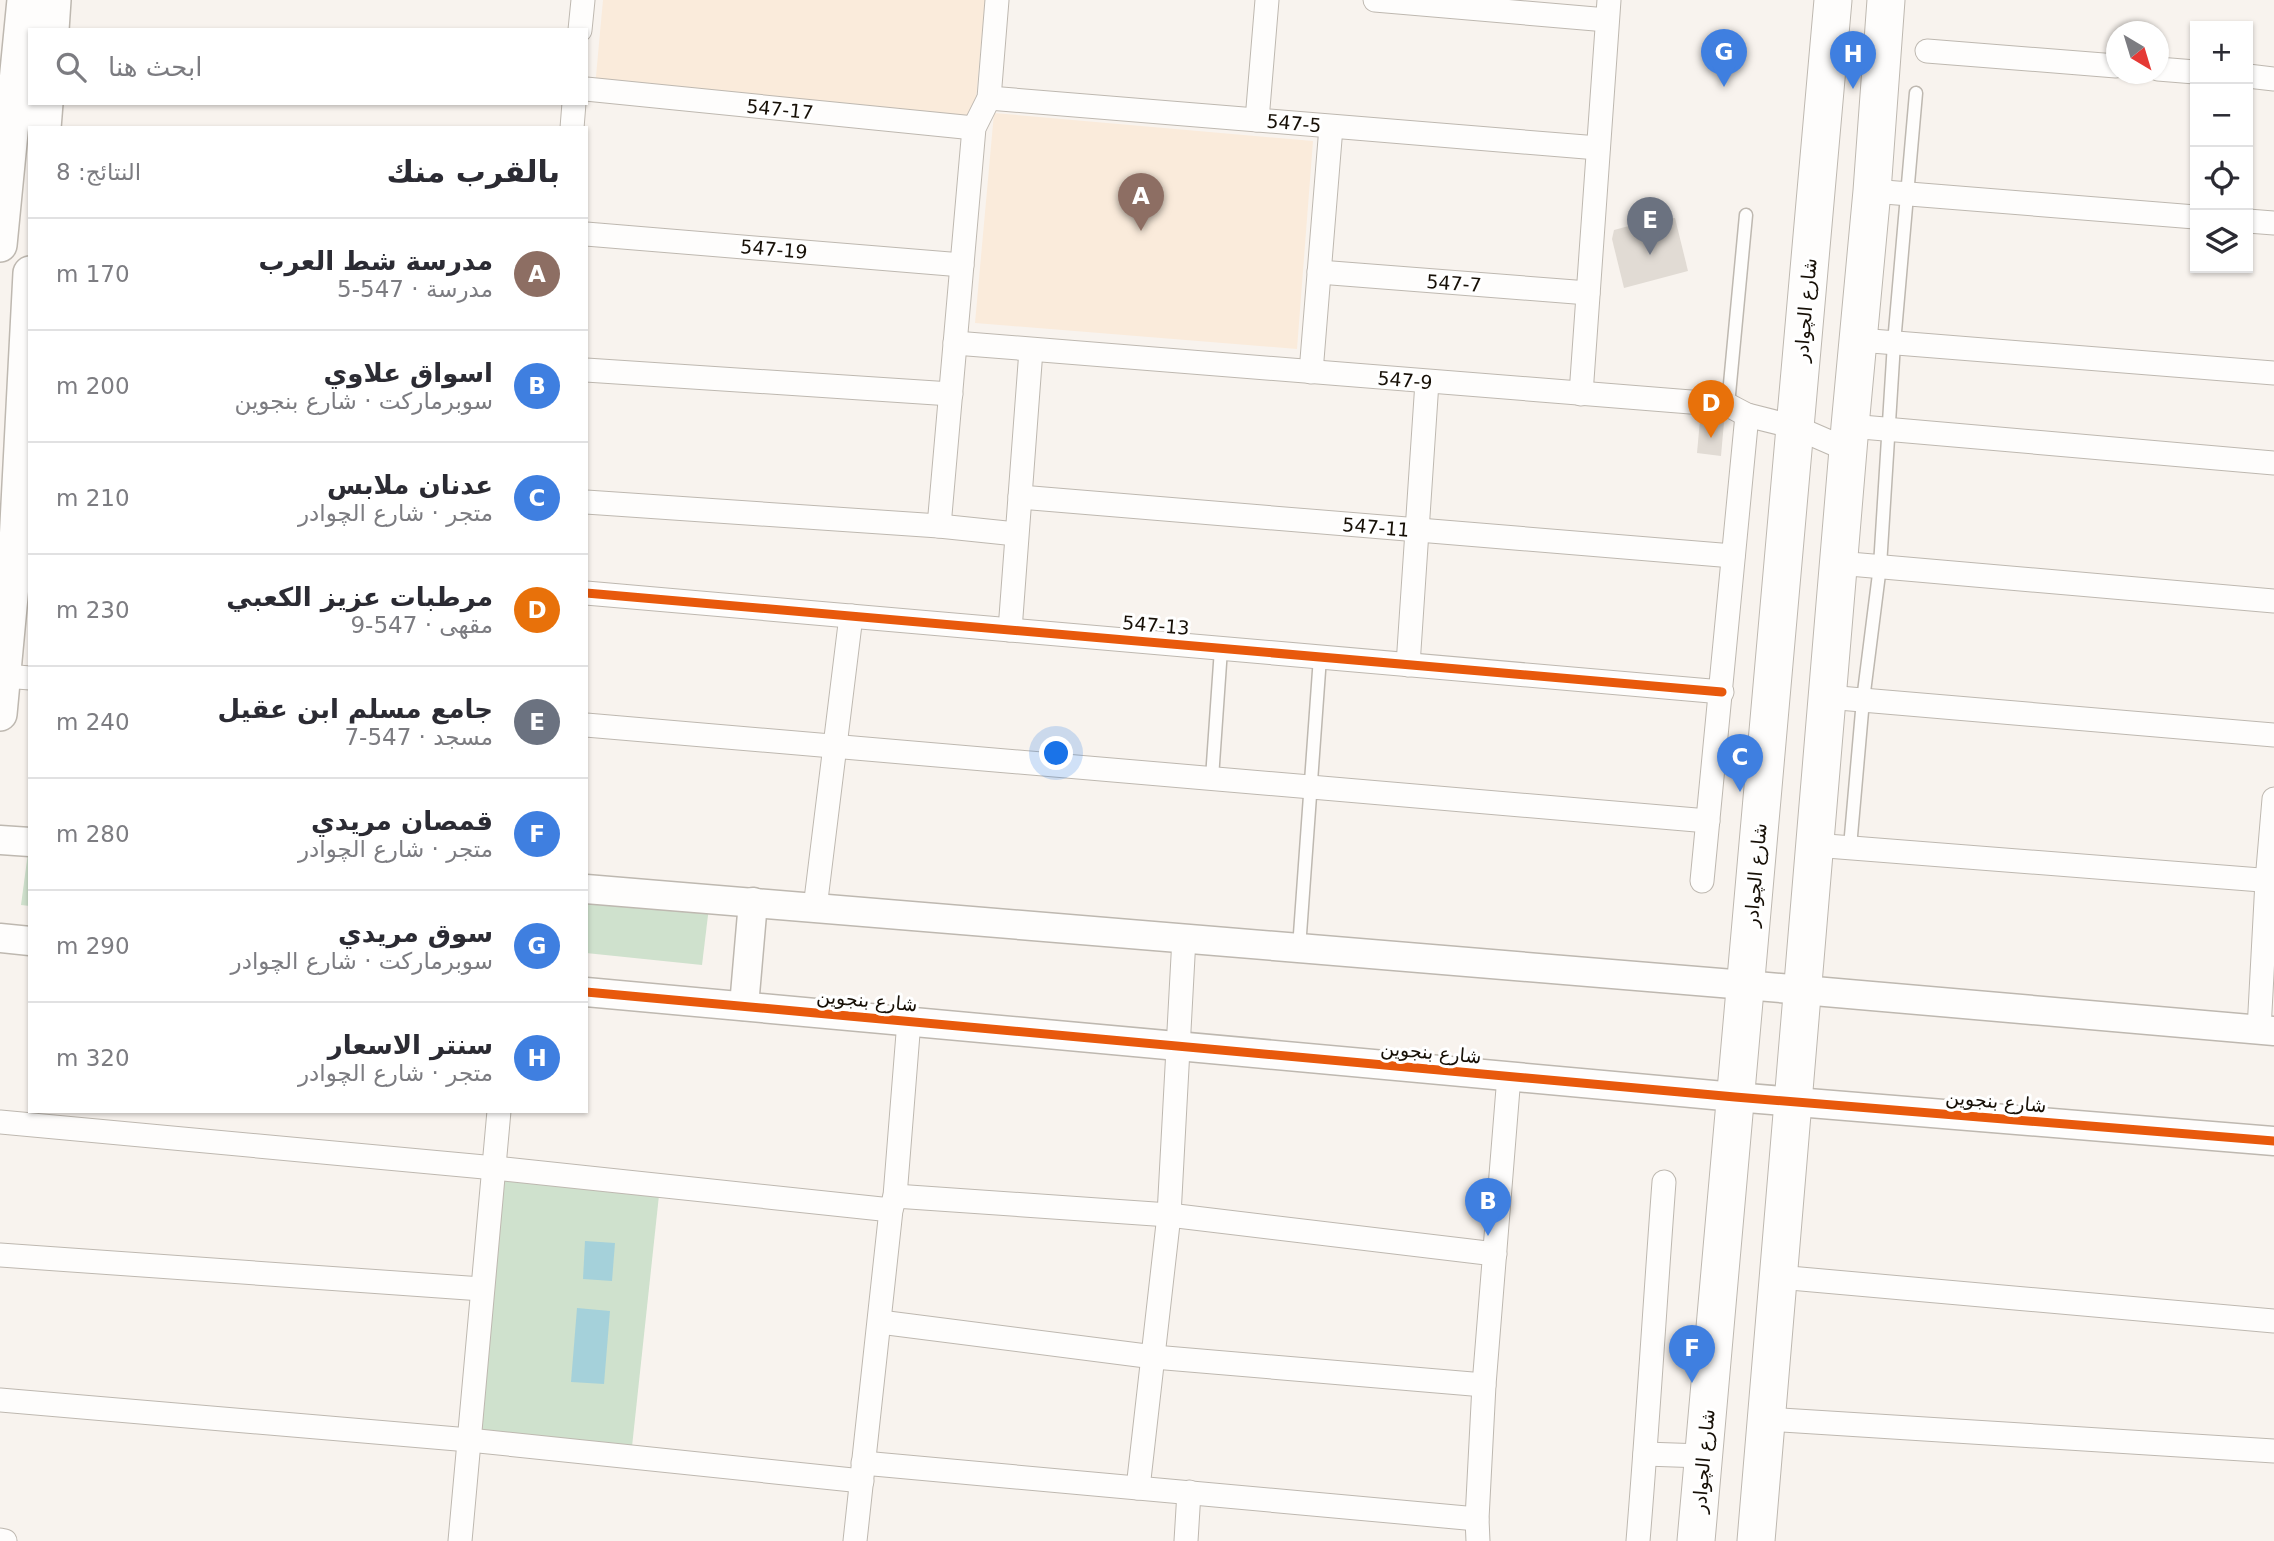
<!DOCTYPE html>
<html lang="ar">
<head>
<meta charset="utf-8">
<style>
	body { margin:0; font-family:"DejaVu Sans","Noto Naskh Arabic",sans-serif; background:#f2f2f3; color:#2b2b33; direction:rtl }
	.controls { position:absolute; right:21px; top:21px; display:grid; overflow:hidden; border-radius:0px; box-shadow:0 2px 5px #0004 }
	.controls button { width:63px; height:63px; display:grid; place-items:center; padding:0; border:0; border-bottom:2px solid #e1e1e2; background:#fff; color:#2b2b33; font:35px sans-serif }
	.compass { position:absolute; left:2106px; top:21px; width:63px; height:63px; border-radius:50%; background:#fff; box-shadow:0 2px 5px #0004; rotate:142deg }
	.you { position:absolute; left:1057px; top:754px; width:24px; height:24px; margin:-18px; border:5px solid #fff; border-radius:50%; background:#1a73e8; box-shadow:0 0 0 10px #1a73e833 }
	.badge { display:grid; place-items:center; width:46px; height:46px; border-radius:50%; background:#665f58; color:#fff; font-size:23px; font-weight:700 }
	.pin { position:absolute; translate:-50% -58px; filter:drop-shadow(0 2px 4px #0008) }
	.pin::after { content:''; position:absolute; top:37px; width:24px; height:21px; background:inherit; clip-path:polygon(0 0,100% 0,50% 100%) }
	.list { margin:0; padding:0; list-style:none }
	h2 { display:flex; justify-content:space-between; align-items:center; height:91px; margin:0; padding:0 28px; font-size:30px }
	h2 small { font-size:23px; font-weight:400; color:#7c7c81 }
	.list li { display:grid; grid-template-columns:46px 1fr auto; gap:21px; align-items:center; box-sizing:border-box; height:112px; padding:0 28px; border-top:2px solid #e1e1e2 }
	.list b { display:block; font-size:26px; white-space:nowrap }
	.list p { margin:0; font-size:23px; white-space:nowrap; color:#7c7c81 }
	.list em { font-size:23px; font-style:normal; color:#7c7c81 }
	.icon { flex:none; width:38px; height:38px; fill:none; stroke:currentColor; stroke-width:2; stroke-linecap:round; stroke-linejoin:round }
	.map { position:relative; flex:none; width:2274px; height:1541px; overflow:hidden; direction:ltr }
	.search { position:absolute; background:#fff; box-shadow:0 2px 5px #0004; left:28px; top:28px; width:560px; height:77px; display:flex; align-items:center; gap:18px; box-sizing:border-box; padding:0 24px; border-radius:0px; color:#7c7c81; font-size:26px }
	.panel { position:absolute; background:#fff; box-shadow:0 2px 5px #0004; left:28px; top:126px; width:560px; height:987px; border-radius:0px; direction:rtl }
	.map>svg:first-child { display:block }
	.built { fill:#faebdb }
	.green { fill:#cfe1cd }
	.water { fill:#a5d1da }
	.building { fill:#e1dbd4 }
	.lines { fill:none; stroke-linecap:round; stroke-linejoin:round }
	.service-casing { stroke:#beb8b0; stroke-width:15 }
	.minor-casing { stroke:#beb8b0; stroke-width:25 }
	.tertiary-casing { stroke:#beb8b0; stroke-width:31 }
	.secondary-casing { stroke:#beb8b0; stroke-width:36 }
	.primary-casing { stroke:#beb8b0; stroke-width:39 }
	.service { stroke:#fefdfc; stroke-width:12 }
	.minor { stroke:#fefdfc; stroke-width:23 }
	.tertiary { stroke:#fefdfc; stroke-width:28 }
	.secondary { stroke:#fefdfc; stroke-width:33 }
	.primary { stroke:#fefdfc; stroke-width:37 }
	.cycleway-casing { stroke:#fff; stroke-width:13 }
	.cycleway { stroke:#e8590c; stroke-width:9 }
	.labels { text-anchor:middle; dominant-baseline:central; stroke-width:6; stroke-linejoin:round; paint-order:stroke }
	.street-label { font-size:19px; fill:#171007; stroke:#fff }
</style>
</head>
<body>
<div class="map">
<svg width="2274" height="1541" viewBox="0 0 2274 1541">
	<rect width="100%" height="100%" fill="#f8f3ee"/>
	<g class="built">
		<polygon points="603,0 985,0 975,110 967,117 595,87"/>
		<polygon points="994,113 1313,141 1297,349 975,323"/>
	</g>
	<g class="green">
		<polygon points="29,845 30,845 30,906 21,905"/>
		<polygon points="586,895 709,907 702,965 586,953"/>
		<polygon points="495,1168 660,1186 631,1456 469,1440"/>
	</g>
	<g class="water">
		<polygon points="585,1241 615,1243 612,1281 583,1279"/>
		<polygon points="577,1308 610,1311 604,1384 571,1382"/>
	</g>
	<g class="building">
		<polygon points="1662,217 1675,218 1688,271 1624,288 1612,239 1614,230"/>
		<polygon points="1700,420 1724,422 1721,456 1697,453"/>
	</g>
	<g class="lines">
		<g class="service-casing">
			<g id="service">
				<polyline points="1728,405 1746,215"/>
				<polyline points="1212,778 1221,649"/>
				<polyline points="1850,847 1863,700 1880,566 1894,343 1916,93"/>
				<polyline points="1299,948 1320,657"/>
			</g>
		</g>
		<g class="minor-casing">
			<g id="minor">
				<polyline points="1375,0 1607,20"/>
				<polyline points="580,30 583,0"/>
				<polyline points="1927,51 2116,66"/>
				<polyline points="2158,69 2195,72"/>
				<polyline points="2248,76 2274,79"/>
				<polyline points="586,89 974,128"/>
				<polyline points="989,98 1598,148"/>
				<polyline points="1257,120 1267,0"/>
				<polyline points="572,128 574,103"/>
				<polyline points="1872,191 2195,217"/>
				<polyline points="2248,221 2274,223"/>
				<polyline points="586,234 962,265"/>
				<polyline points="1319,272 1588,293"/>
				<polyline points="1859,340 2274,373"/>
				<polyline points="955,343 1728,405 1747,415 1795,427 1848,450"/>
				<polyline points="586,370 951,394"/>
				<polyline points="1311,372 1331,127"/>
				<polyline points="1581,394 1609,0"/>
				<polyline points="1850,426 2274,463"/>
				<polyline points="1020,497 1733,556"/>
				<polyline points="586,502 939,526 1016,534"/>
				<polyline points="939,526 974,128 989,98 997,0"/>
				<polyline points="1838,563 2274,601"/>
				<polyline points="586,593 1722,692"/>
				<polyline points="1010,630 1031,350"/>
				<polyline points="1408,665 1427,382"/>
				<polyline points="5,676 30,678"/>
				<polyline points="1827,697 2274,735"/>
				<polyline points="586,725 1708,821"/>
				<polyline points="1814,845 2274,881"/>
				<polyline points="1702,881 1747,415"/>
				<polyline points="815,908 851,616"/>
				<polyline points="2259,1030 2267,881 2274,799"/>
				<polyline points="0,1122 495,1168 891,1210"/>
				<polyline points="895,1196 1169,1215 1495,1254"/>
				<polyline points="0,1255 482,1289"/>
				<polyline points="1778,1277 2274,1321"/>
				<polyline points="880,1322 1154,1357 1484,1385"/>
				<polyline points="0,1400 469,1440 862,1481"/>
				<polyline points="1766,1419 2274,1451"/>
				<polyline points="1645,1454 1703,1456"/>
				<polyline points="863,1463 1477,1519"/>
				<polyline points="1138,1488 1169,1215 1184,938"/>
				<polyline points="0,1540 5,1541"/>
				<polyline points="460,1541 499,1111"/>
				<polyline points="855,1541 891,1210 895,1196 909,1021"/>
				<polyline points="1186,1541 1189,1492"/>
				<polyline points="1478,1541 1477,1519 1484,1385 1509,1076"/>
				<path d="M1638,1541C1648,1421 1655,1301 1664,1182"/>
			</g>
		</g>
		<g class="tertiary-casing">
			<g id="tertiary">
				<polyline points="0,840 30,842"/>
				<polyline points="586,889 1745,985 2274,1031"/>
				<polyline points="0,938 30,941"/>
				<polyline points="586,992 1735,1097 2274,1141"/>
				<polyline points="744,1006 753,902"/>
			</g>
		</g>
		<g class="secondary-casing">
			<g id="secondary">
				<polyline points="52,30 54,0"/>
				<polyline points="44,128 46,103"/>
				<polyline points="0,245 24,0"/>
				<polyline points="0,714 16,543 30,273"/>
			</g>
		</g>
		<g class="primary-casing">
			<g id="primary">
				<polyline points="1696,1541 1833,0"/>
				<polyline points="1756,1541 1850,426 1872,191 1886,0"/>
			</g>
		</g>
		<use href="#service" class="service"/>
		<use href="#minor" class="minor"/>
		<use href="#tertiary" class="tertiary"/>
		<use href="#secondary" class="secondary"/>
		<use href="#primary" class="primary"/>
		<g class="cycleway-casing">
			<g id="cycleway">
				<polyline points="586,593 1722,692"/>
				<polyline points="586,992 1735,1097 2274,1141"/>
			</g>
		</g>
		<use href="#cycleway" class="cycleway"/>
	</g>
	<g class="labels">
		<g class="street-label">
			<text transform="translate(780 109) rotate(6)">547-17</text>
			<text transform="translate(1294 123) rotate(5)">547-5</text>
			<text transform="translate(774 249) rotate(5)">547-19</text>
			<text transform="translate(1454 283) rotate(4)">547-7</text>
			<text transform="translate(1805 310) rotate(-85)">شارع الچوادر</text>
			<text transform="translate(1405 380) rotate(5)">547-9</text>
			<text transform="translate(1376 527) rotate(5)">547-11</text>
			<text transform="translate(1156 625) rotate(5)">547-13</text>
			<text transform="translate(1755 875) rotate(-85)">شارع الچوادر</text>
			<text transform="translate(867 1000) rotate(5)">شارع بنجوين</text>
			<text transform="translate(1431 1052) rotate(5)">شارع بنجوين</text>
			<text transform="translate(1996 1101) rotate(5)">شارع بنجوين</text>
			<text transform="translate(1703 1461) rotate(-85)">شارع الچوادر</text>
		</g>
	</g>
</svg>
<div class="controls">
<button>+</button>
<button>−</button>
<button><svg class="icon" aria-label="locate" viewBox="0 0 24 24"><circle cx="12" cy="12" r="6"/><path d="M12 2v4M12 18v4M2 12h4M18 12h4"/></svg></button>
<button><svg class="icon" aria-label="layers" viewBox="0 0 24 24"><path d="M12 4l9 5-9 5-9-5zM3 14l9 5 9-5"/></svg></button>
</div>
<svg class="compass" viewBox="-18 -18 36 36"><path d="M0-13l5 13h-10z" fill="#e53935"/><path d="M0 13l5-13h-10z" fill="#7c7c81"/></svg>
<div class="you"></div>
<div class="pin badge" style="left:1141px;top:231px;background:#8d6e63">A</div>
<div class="pin badge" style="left:1488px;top:1236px;background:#3f7fe0">B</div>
<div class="pin badge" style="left:1740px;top:792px;background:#3f7fe0">C</div>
<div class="pin badge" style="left:1711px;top:438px;background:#e8710a">D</div>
<div class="pin badge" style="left:1650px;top:255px;background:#6b7280">E</div>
<div class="pin badge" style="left:1692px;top:1383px;background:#3f7fe0">F</div>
<div class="pin badge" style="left:1724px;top:87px;background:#3f7fe0">G</div>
<div class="pin badge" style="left:1853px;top:89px;background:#3f7fe0">H</div>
<div class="search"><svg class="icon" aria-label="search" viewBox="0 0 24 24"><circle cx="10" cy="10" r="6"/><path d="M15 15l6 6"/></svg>ابحث هنا</div>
<section class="panel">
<h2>بالقرب منك<small>النتائج: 8</small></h2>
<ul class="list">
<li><span class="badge" style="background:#8d6e63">A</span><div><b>مدرسة شط العرب</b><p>مدرسة · 547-5</p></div><em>170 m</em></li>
<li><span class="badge" style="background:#3f7fe0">B</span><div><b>اسواق علاوي</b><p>سوبرماركت · شارع بنجوين</p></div><em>200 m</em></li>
<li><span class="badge" style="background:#3f7fe0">C</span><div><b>عدنان ملابس</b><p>متجر · شارع الچوادر</p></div><em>210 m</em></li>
<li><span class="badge" style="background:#e8710a">D</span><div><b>مرطبات عزيز الكعبي</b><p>مقهى · 547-9</p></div><em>230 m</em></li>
<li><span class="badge" style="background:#6b7280">E</span><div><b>جامع مسلم ابن عقيل</b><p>مسجد · 547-7</p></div><em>240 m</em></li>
<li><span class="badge" style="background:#3f7fe0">F</span><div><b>قمصان مريدي</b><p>متجر · شارع الچوادر</p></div><em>280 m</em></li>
<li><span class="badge" style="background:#3f7fe0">G</span><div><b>سوق مريدي</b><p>سوبرماركت · شارع الچوادر</p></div><em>290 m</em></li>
<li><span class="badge" style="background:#3f7fe0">H</span><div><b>سنتر الاسعار</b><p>متجر · شارع الچوادر</p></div><em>320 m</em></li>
</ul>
</section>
</div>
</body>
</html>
